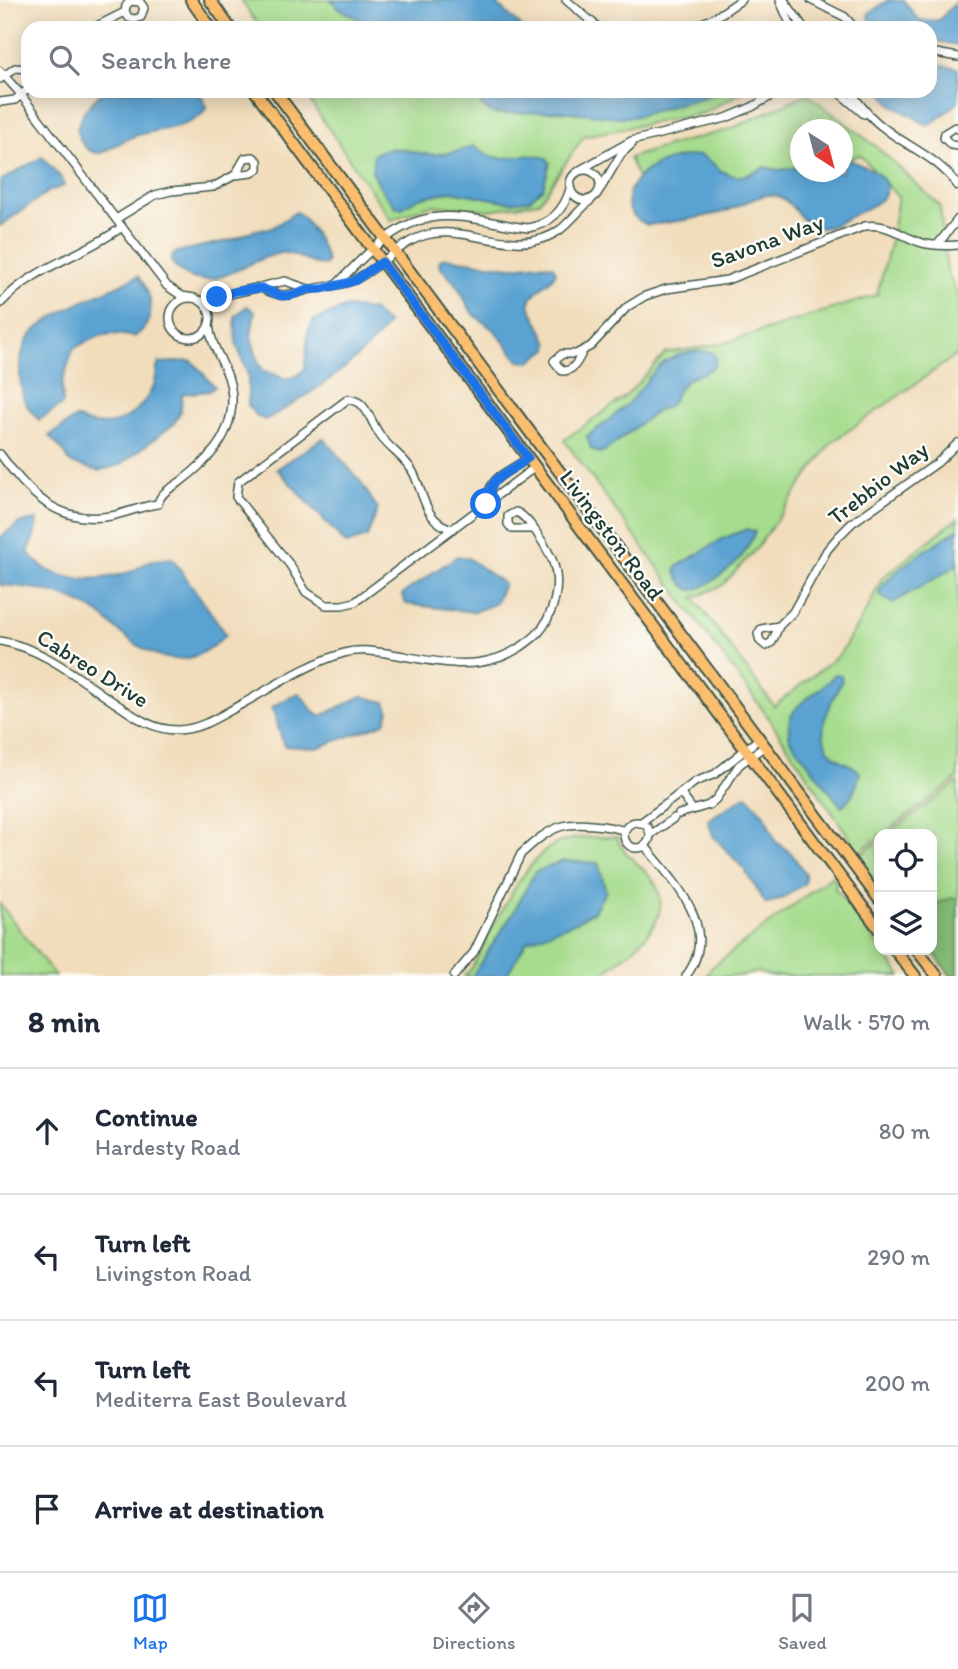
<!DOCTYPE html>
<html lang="en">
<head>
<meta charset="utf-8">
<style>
	body { margin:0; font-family:Itim,sans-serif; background:#f2f2f3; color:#1f2937 }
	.controls { position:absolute; right:21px; bottom:21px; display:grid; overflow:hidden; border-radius:14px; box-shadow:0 4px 18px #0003 }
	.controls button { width:63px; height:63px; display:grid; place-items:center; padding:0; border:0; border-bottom:2px solid #e0e1e3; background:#fff; color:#1f2937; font:35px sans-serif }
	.compass { position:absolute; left:790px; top:119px; width:63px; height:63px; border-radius:50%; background:#fff; box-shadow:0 4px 18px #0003; rotate:144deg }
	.stop { position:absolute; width:21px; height:21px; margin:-16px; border:5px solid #1a73e8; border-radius:50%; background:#fff }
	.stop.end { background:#1a73e8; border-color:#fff; box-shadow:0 2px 7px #0008 }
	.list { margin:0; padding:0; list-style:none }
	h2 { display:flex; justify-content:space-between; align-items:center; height:91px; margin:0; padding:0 28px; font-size:30px }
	h2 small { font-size:23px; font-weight:400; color:#747a83 }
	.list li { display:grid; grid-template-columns:46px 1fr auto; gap:21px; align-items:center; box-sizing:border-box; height:126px; padding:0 28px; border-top:2px solid #e0e1e3 }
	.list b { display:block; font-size:26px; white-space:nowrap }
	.list p { margin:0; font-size:23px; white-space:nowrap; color:#747a83 }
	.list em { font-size:23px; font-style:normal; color:#747a83 }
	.icon { flex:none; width:38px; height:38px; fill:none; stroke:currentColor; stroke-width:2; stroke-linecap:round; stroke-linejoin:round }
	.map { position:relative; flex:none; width:958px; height:976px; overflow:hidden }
	.search { position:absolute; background:#fff; box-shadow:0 4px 18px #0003; left:21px; right:21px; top:21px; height:77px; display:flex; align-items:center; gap:18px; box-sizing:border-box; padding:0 24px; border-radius:21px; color:#747a83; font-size:26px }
	.sheet { height:595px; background:#fff }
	nav { display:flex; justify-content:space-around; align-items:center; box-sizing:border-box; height:98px; border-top:2px solid #e0e1e3; background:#fff; font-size:19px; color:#747a83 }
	nav a { display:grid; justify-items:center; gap:4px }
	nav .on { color:#1a73e8 }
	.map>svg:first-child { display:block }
	.green { fill:#a6dc8d; stroke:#628c60; stroke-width:2 }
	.forest { fill:#84bc78; stroke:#527c56; stroke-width:2 }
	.water { fill:#5aa2d1; stroke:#3c7082; stroke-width:2 }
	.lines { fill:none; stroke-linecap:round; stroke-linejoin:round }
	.minor-casing { stroke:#3e5548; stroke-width:10 }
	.primary-casing { stroke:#3e5548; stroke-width:14 }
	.minor { stroke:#fff; stroke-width:7 }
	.primary { stroke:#fbbe6e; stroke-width:10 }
	.route { stroke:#1a73e8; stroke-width:9 }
	.labels { text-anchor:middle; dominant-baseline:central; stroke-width:5; stroke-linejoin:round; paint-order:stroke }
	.street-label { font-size:23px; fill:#1f3d34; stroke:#fdfcf7 }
</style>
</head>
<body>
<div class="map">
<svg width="958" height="976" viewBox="0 0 958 976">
	<rect width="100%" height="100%" fill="#fdfcf7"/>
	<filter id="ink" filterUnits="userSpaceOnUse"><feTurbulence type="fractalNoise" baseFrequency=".0143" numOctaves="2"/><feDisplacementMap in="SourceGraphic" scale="14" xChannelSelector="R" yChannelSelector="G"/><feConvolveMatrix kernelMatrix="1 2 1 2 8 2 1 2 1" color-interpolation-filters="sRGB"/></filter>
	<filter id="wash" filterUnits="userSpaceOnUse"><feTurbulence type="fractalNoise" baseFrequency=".00686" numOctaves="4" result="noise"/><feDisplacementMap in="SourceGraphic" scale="28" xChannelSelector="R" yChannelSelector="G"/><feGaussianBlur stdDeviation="1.57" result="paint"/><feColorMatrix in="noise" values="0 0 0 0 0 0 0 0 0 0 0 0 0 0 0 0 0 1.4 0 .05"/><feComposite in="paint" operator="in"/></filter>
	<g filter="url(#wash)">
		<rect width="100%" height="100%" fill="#f1ddbc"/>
		<g class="green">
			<polygon points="241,0 417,0 463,28 260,28"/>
			<polygon points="303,91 586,91 618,102 688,91 744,91 704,113 584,136 539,202 490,210 431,205 391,220"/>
			<polygon points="807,94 878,148 940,206 947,271 958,295 958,354 831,443 756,549 723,585 694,598 774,706 839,655 868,608 882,578 958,518 958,778 883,834 879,834 879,837 859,852 765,713 564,440 626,396 666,353 721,344 877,295 890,245 898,197 860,155 843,161 842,130 800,130 800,172 645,192 629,158 670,145 728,130"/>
			<polygon points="958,782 958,898 932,905 932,834 888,834"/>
			<path d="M617,837C624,858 643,864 654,882C679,922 625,955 600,976H464L471,969C489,937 524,855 558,843C576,836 598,837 617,837Z"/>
			<polygon points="879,841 879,887 854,860"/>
			<polygon points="832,876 836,882 835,888 901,976 770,976 757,972 743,976 706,976 712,967"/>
			<polygon points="0,904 55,976 0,976"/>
		</g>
		<polygon class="forest" points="952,898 958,898 958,976 951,976 931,950 932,905"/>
		<g class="water">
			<polygon points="332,0 492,0 523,28 384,28 366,23 337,7"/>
			<path d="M888,0L904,1C917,17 915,24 939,20L958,0V45L930,40V28H895L869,19L868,14Z"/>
			<polygon points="930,64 958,68 958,103 931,124 927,125 891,104 882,91 930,91"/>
			<path d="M103,91H199L207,107C195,130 157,128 135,136C123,140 112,148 100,153C86,153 79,141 77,129L84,111Z"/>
			<path d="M474,91H594L601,94L612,91H725L633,117H617L560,111L495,114C483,109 478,102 474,91Z"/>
			<path d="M474,146C504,170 515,149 546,158L550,163L543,188L529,200L509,202L451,191L419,198L402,208H397L383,192L372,171L374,154C397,142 405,153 429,154C445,155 459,152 474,146Z"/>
			<path d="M699,155C709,158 714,166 722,171C736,181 752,174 765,167L778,170L799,167L800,172H842L843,162L850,160C858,164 867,167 874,171C904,192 873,206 855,214C845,219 832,229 820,228C798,227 793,193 768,195C752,197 738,208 723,212C698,219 673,222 648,225C613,211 629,178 656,165C669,159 685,156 699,155Z"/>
			<polygon points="42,157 62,179 64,186 49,191 0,226 0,181"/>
			<path d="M296,212C307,217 325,250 327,262L324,265C309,266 298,252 282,253C249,256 202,306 171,261L173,255L177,252L235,239L255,230L272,228Z"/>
			<path d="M445,258L510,267L540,264L553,266L556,272C549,286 533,288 529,305L549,344L548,349L530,362L519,361L495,331L472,313L457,285L439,266L440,260Z"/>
			<path d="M138,276C154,295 157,322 134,337C106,330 97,336 73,349L62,384L63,404L39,420C24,404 22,399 20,377C19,364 22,347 30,336C50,312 108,291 138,276Z"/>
			<path d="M247,306L255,312L251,336L258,362L263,370L286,379L297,376L305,368L308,331L314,320L347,307L372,310L388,324C360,362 306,398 265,420L256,416L248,405V375L236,343L235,316Z"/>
			<path d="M699,351L712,352L716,358C715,375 697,371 686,381C678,388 675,398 669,406L658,410L605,451L599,453L591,449L587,436C601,426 614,417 626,405C655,377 653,356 699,351Z"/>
			<path d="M192,361L215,387L209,391L182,394L181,410L174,424L120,465L98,471L70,463L65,453L49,436L76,418C110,435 139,417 154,385C157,378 155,370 159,363Z"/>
			<polygon points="323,438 360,481 378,509 367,537 346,544 277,469"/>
			<path d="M37,520L35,537L28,552C51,584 95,583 130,572C137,569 143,564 150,561C156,559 165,559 172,558L226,634C191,671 160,664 122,634C113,627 104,616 93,610C66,594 32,586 0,585V538L19,523Z"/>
			<path d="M747,529L755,532C751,541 747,550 741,557C734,566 701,594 689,589C683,586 678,577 675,571L678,566L724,538Z"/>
			<path d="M958,529L957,565C937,579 916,588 895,602L891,603L881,596L879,592C889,571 937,543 958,529Z"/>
			<polygon points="457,556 468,558 504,584 495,604 473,612 406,604 402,594"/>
			<path d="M835,674L841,675L842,680C831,704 809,736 837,758C845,764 854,764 860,773C858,784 851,801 841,806L790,740C781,703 818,697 835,674Z"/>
			<path d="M298,693C308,699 309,712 321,716L362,696L385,702L389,710L385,723L317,748L284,746L272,707Z"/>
			<polygon points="747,795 765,816 775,841 791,853 805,873 805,883 783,898 766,904 744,869 713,836 708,820"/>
			<polygon points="563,861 598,863 606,891 594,911 576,922 527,941 506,976 472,976 513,913 535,872"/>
		</g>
	</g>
	<g filter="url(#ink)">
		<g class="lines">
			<g class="minor-casing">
				<g id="minor">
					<polyline points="566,0 599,28"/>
					<polyline points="784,0 804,28"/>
					<polyline points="811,0 845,17 855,28"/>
					<polyline points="780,1 792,28"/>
					<polyline points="93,28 125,12 126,6 130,1 140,2 144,8 141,17 135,19 129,18 125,12"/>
					<polyline points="691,28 716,17 741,0"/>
					<polyline points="930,52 958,57"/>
					<polyline points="0,71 18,91 167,286 182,296 194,298"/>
					<polyline points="0,79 15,68 28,69"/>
					<polyline points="837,91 864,114"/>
					<path d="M850,91C860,105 870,118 884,128C909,148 939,158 958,186"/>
					<polyline points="0,102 15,100 28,89"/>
					<polyline points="958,129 955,127 945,133 944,138 951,145 958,146"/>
					<circle cx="585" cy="185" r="15"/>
					<polyline points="580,170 631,141 726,118 752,107 780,91"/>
					<polyline points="601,188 621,154 632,144"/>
					<polyline points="116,219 155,195 171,191 213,187 235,175 252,173 258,169 258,161 253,157 245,158 235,175"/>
					<polyline points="938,244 958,219"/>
					<path d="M337,284C362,258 393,224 430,218C459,212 499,225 528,228C550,224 564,210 570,189"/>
					<path d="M261,288C282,298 286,296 307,290C322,286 339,287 354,280C380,269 399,242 426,235C441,231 454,233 468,235C500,241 534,250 561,229C572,220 581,208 592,199"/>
					<circle cx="190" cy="318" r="20"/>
					<polyline points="201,301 285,281 308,289"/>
					<path d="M0,304C34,266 83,256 122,227"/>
					<path d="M583,351C578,361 574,371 562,371L554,361L562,354H576L591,346L627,307L645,296L666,289L727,280L865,226C888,223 899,235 919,242C931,246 945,246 958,245"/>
					<path d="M0,454C29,493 57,525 111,516C127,513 141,506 158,504C160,493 171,488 180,482C209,460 233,436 232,397C231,369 212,353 209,325"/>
					<path d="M486,503C490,474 507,474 528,458"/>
					<path d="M453,529C425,523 424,495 414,474C407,459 392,451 382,438C374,428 371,415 362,405C358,401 354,400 348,399L238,482L236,497L290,565L306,592L326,605H342L355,602L527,473L534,468"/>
					<polyline points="779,626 761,629 758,634 760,641 766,646 772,642 779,626 793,612 827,550 838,537 852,523 937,463 958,443"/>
					<path d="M0,641C44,648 79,679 115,703C134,716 152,730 177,730C200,730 220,716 240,705C273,687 307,664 344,653C357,649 372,651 386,653C431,660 476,675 519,648C531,640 542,632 548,618C557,599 560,577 551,557C545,545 528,516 516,512L508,516V524L512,529H532"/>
					<polyline points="681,794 693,810"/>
					<polyline points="670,801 695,782 715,774 760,738"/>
					<polyline points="679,814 709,805 716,799 739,765 765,746"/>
					<circle cx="637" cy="835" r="13"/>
					<polyline points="640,823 666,804"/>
					<polyline points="650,835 674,818"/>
					<path d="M645,846C674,882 722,929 686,976"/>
					<path d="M454,976L474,952L521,854C533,843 547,830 563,826C578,822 611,826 625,831"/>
				</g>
			</g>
			<g class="primary-casing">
				<g id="primary">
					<polyline points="191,0 211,28"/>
					<polyline points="210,0 230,28"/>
					<polyline points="255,91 879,929"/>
					<polyline points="275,91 879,899"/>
					<polyline points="895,950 915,976"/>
					<polyline points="917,950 937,976"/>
				</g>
			</g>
			<use href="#minor" class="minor"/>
			<use href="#primary" class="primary"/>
		</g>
	</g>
	<g class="lines" filter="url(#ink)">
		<path class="route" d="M217,297L237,291L261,288L282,296L292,295L308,289H322L354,281L382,262L528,458C507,475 490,474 486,504"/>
	</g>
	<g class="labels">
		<g class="street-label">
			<text transform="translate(767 241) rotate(-20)">Savona Way</text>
			<text transform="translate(878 483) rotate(-38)">Trebbio Way</text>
			<text transform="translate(612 535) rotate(53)">Livingston Road</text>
			<text transform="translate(93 668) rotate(32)">Cabreo Drive</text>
		</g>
	</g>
</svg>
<div class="controls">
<button><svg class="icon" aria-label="locate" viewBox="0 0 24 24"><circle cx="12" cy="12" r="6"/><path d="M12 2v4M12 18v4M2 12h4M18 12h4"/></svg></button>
<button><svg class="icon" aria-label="layers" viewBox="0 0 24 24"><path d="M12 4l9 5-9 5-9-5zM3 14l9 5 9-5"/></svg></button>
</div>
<svg class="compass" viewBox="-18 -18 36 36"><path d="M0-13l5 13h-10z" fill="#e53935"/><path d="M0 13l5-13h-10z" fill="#747a83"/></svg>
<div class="stop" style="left:486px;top:504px"></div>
<div class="stop end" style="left:217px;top:297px"></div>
<div class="search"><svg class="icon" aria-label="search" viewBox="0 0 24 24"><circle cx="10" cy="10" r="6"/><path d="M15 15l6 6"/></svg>Search here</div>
</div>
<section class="sheet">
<h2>8 min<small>Walk · 570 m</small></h2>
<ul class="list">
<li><svg class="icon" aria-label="ahead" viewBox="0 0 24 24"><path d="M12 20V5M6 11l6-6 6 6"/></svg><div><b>Continue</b><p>Hardesty Road</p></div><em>80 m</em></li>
<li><svg class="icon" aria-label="left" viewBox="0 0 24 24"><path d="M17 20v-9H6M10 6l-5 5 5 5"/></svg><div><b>Turn left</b><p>Livingston Road</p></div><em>290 m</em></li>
<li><svg class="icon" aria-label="left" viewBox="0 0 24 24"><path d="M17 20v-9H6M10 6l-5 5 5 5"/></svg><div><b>Turn left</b><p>Mediterra East Boulevard</p></div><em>200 m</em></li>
<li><svg class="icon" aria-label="arrive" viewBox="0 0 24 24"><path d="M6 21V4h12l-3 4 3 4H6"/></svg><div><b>Arrive at destination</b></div></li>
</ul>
</section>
<nav>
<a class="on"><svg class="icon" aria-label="map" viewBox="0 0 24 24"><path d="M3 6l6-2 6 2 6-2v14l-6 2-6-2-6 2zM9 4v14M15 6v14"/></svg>Map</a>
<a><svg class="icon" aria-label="directions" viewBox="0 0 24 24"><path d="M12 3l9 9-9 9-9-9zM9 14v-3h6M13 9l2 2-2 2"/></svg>Directions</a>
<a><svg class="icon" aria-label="saved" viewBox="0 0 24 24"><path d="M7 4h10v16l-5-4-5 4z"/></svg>Saved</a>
</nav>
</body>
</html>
